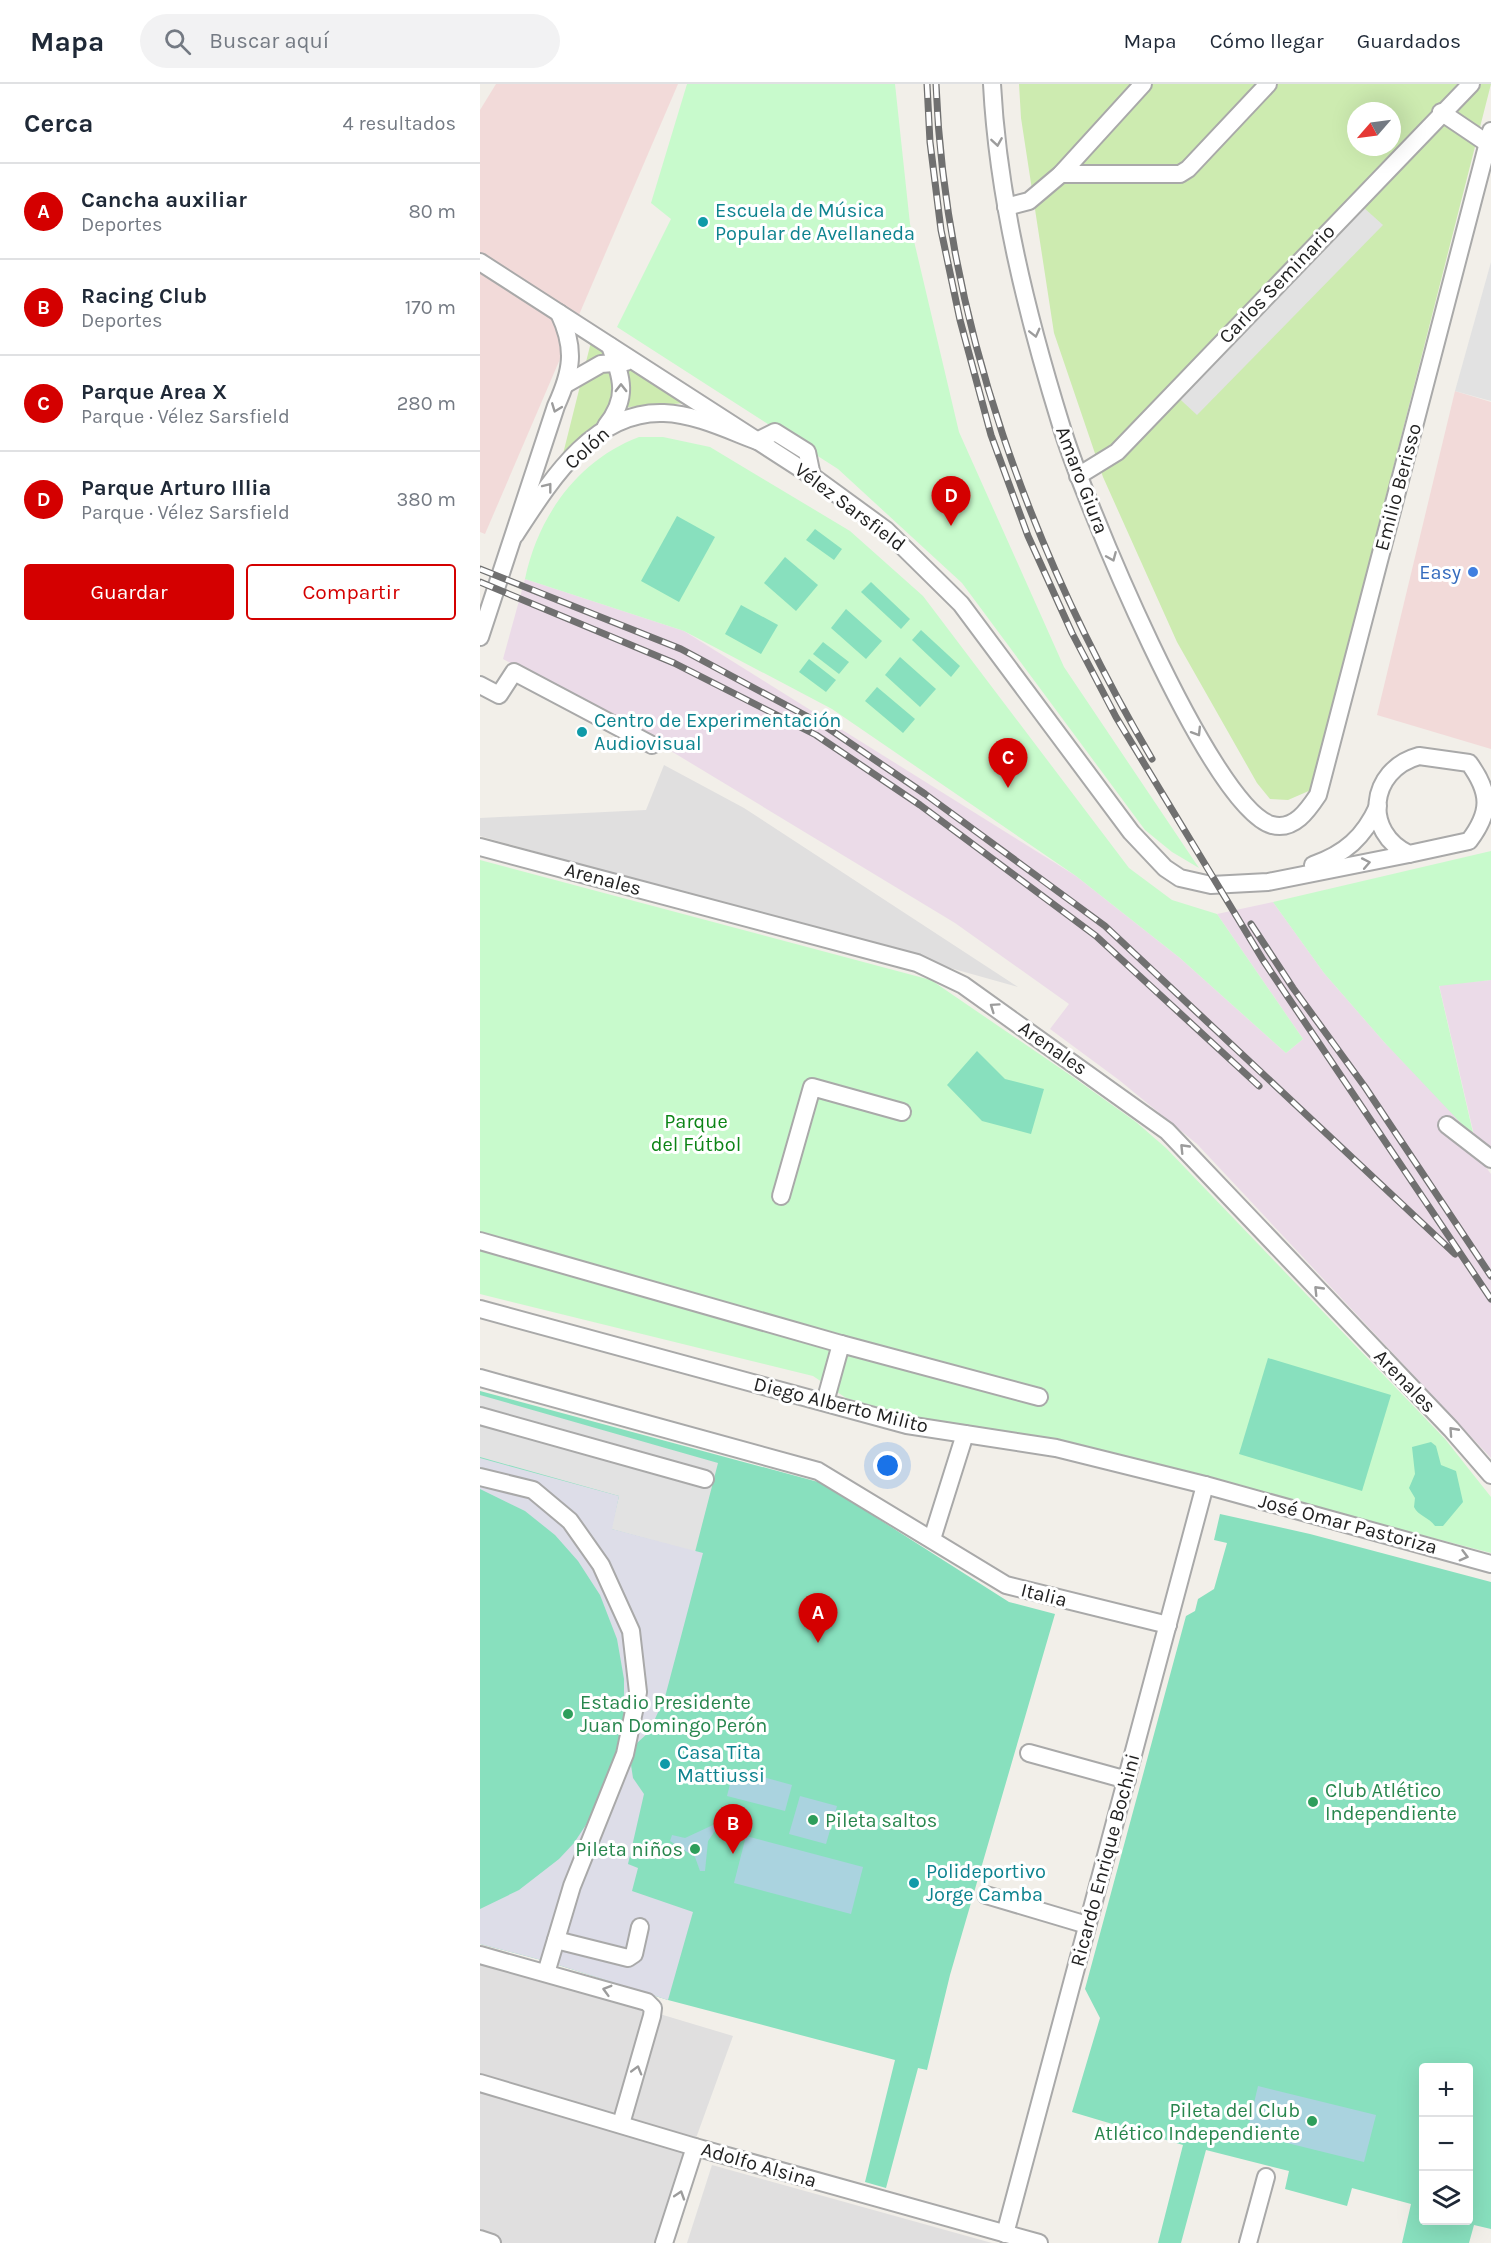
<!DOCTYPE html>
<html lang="es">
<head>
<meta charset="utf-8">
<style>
	body { margin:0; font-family:Karla,sans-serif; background:#f2f2f3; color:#1f2937 }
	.controls { position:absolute; right:18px; bottom:18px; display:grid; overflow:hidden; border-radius:6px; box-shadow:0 6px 24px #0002 }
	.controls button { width:54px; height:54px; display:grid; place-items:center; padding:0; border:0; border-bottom:2px solid #e0e1e3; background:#fff; color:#1f2937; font:30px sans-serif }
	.compass { position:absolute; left:867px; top:18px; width:54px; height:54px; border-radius:50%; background:#fff; box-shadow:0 6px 24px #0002; rotate:242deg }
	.you { position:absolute; left:408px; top:1382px; width:21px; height:21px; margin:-15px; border:4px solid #fff; border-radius:50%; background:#1a73e8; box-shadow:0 0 0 9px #1a73e833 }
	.badge { display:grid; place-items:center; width:39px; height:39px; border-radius:50%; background:#d40000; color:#fff; font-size:20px; font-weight:700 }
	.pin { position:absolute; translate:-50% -50px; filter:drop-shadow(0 2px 3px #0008) }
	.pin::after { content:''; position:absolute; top:32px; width:21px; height:18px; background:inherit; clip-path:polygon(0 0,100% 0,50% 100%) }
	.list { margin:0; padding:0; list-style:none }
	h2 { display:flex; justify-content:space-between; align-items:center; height:78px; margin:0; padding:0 24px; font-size:26px }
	h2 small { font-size:20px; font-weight:400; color:#747a83 }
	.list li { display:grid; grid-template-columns:39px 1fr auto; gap:18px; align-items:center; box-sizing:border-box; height:96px; padding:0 24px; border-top:2px solid #e0e1e3 }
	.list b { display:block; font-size:22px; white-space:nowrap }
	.list p { margin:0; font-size:20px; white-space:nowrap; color:#747a83 }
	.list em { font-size:20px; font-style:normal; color:#747a83 }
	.actions { display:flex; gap:12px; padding:18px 24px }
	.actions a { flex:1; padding:14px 0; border:2px solid #d40000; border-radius:6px; text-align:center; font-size:21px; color:#d40000 }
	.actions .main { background:#d40000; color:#fff }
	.icon { flex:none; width:33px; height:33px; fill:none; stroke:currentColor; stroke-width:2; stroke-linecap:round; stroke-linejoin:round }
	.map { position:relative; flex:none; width:1011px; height:2159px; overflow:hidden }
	header { display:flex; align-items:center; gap:36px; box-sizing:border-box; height:84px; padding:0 30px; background:#fff; border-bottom:2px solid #e0e1e3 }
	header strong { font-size:28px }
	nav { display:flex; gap:33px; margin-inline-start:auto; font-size:21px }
	.search { width:420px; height:54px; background:#f2f2f3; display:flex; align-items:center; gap:15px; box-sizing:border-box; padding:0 21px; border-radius:33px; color:#747a83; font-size:22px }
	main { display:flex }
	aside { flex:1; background:#fff }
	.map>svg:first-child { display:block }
	.residential { fill:#e0dfdf }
	.commercial { fill:#f2dad9 }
	.industrial { fill:#ebdbe8 }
	.grass { fill:#cdebb0; fill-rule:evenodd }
	.park { fill:#c8facc }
	.pitch { fill:#88e0be; fill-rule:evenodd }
	.parking { fill:#e2e2e2 }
	.plaza { fill:#dddde8 }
	.water { fill:#aad3df }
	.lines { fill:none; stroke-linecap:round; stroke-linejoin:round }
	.minor-casing { stroke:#a9a9a9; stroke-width:20 }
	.minor { stroke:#fff; stroke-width:16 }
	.rail-casing { stroke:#707070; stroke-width:7 }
	.rail { stroke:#fff; stroke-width:4.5; stroke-dasharray:14; stroke-linecap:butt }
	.oneway { stroke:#9c9c9c }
	.culture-dot { fill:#0f9aa8; stroke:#fff; stroke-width:2 }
	.shop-dot { fill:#3f7fe0; stroke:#fff; stroke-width:2 }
	.leisure-dot { fill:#2e9e5b; stroke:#fff; stroke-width:2 }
	.labels { text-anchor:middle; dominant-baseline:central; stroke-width:6; stroke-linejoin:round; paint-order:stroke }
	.culture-label { font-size:20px; fill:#0d838f; stroke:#fff; text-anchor:start }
	.street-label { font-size:20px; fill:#222; stroke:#fff }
	.shop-label { font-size:20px; fill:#366cbe; stroke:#fff; text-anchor:end }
	.park-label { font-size:20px; fill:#0c8416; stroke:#fff }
	.leisure-label { font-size:20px; fill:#27864d; stroke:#fff; text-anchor:start }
</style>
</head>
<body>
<header>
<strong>Mapa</strong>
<div class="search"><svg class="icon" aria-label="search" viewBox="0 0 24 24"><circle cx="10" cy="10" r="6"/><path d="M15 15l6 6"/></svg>Buscar aquí</div>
<nav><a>Mapa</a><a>Cómo llegar</a><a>Guardados</a></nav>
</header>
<main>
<aside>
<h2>Cerca<small>4 resultados</small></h2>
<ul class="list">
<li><span class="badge">A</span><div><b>Cancha auxiliar</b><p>Deportes</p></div><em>80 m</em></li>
<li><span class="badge">B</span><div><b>Racing Club</b><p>Deportes</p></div><em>170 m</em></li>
<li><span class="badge">C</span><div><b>Parque Area X</b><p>Parque · Vélez Sarsfield</p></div><em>280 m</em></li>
<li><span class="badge">D</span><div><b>Parque Arturo Illia</b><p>Parque · Vélez Sarsfield</p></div><em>380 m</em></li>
</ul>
<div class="actions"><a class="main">Guardar</a><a>Compartir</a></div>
</aside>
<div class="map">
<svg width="1011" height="2159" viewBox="0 0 1011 2159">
	<rect width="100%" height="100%" fill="#f2efe9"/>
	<g class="residential">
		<polygon points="184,681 264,724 538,903 0,752 0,734 166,726"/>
		<polygon points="0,1876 253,1952 178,2159 0,2159"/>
		<polygon points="232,2081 512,2159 207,2159"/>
	</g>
	<g class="commercial">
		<polygon points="16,0 198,0 5,450 0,448 0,26"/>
		<polygon points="975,307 1011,318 1011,665 897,631"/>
	</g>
	<polygon class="industrial" points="45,495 204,547 596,792 700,874 806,969 823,955 737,830 793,818 844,889 905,959 994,1051 959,901 1011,896 1011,1084 1005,1082 1011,1090 1011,1374 717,1060 639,996 570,945 589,920 475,839 181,661 23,575"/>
	<g class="grass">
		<path d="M539,0H1011L831,706L808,716L790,715L777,699L697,558L623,393L574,249L541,34ZM876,27H912V63H876Z"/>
		<polygon points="111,258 208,319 149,323 83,370"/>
	</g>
	<g class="park">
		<polygon points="207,0 415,0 430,140 479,348 584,583 719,784 692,768 665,746 482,499 358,385 137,243 191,135 171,119"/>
		<path d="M159,353H183L230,363L370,447L443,512L649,784L692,816L737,830L823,955L806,969L700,874L596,792L352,625L204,547L45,495C58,432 98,376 159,353Z"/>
		<polygon points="1011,767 1011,896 959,902 994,1053 905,959 844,889 793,818"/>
		<polygon points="0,776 451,896 590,991 656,1038 686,1064 965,1355 1011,1413 1011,1469 579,1357 440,1335 366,1314 333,1292 0,1210"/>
	</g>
	<g class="pitch">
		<polygon points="197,432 235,453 199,518 161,497"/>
		<polygon points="335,445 362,465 354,476 326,456"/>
		<polygon points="305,473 338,501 316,527 284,499"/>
		<polygon points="391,498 430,535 421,545 381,508"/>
		<polygon points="261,521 298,541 281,570 245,550"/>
		<polygon points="366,525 402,557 386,575 351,544"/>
		<polygon points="441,546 480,582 471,593 432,556"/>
		<polygon points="343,558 369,578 359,590 333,570"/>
		<polygon points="420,573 456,605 440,623 405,591"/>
		<polygon points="329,575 356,596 346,608 319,588"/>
		<polygon points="397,603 435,635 423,649 385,617"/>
		<polygon points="497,967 525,995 564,1005 551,1050 502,1037 467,1001"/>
		<polygon points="788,1274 911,1311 882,1407 759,1370"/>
		<polygon points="0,1307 342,1399 529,1518 575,1530 470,1891 447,1986 438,1984 406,2104 385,2098 415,1976 188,1916 69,1878 0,1860"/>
		<path d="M951,1358L956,1362L961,1381L976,1387L983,1418L963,1442H955C949,1433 938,1432 934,1423L935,1414L929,1404L935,1390L932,1363Z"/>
		<path d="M740,1430L830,1450L1011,1498V2145L994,2141L989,2159H922L931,2120L872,2104L867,2122L805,2105L809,2087L726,2066L701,2159H678L703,2061L592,2028L620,1934L605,1905L706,1532L715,1527L718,1515L734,1505L747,1459L734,1456ZM944,1984H988V2136H944Z"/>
	</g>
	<g class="parking">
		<polygon points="873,114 903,141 717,331 689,305"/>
		<polygon points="1011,178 1011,317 975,307"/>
		<polygon points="0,1311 238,1379 215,1468 131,1445 139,1412 0,1373"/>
	</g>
	<polygon class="plaza" points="0,1374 139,1412 132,1445 223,1469 185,1613 169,1648 157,1659 151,1681 153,1694 164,1710 148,1780 158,1784 152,1807 213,1828 188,1916 69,1878 0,1860 0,1825 39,1806 79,1775 94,1759 121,1718 138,1674 144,1638 144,1595 137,1555 120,1511 98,1477 75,1451 45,1427 0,1405"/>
	<g class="water">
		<polygon points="254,1685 312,1701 305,1727 247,1712"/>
		<polygon points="320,1712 357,1722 346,1760 309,1750"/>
		<polygon points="233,1741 237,1744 228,1757 225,1787 220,1787 215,1773 190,1757 192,1751 205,1754"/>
		<polygon points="266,1752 383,1783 371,1830 254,1799"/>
		<polygon points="778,2002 896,2031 884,2078 767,2049"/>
	</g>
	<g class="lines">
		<g class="minor-casing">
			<g id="minor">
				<path d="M512,0C518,115 547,231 581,341C601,409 730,724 792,741C814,747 828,726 838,711L1011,47"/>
				<polyline points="961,28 1007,59"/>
				<polyline points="581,90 700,90 708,85 788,0"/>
				<polyline points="526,123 549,117 581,90 663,0"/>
				<polyline points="0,178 332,392 406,446 481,520 651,748 685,784 700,794 731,801 788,798 929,770"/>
				<polyline points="86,300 121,280 146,278"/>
				<path d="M126,342C149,313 142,295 130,262"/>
				<polyline points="598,392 637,368 991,0"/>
				<path d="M35,451C69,399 113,326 184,329C215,330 248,346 277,357L295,348L327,368L332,392"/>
				<path d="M0,553L76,322C92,287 96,265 79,229"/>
				<polyline points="0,601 19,611 34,588 172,661"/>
				<path d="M939,672L989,679C1011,709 1011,728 989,757L929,770C883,749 888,686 939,672Z"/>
				<polyline points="0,763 437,879 483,901 687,1047 971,1345 1011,1391"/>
				<path d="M833,781C865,770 884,753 898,722"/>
				<polyline points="967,1041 1011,1075"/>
				<polyline points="301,1112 332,1003 422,1028"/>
				<polyline points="0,1157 361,1260"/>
				<polyline points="0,1225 427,1341 576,1364 725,1401 1011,1480"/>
				<polyline points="0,1294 338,1387 526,1501 688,1541"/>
				<polyline points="345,1318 361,1260 559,1313"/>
				<polyline points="0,1332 225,1395"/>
				<polyline points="0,1393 53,1406 90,1437 121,1481 151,1547 158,1608 145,1670 92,1802 66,1889"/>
				<polyline points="452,1455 485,1350"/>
				<polyline points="549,1669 647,1696"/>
				<polyline points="506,1811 607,1841"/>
				<polyline points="76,1856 148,1874 154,1870 160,1843"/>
				<polyline points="0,1871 167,1918 173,1924 172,1932 141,2040"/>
				<polyline points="0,1999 215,2063 559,2159"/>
				<polyline points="525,2150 725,1401"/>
				<polyline points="0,2155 12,2159"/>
				<polyline points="184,2159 215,2063"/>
				<polyline points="768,2159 786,2093"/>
			</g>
		</g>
		<use href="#minor" class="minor"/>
		<g class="rail-casing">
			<g id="rail">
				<polyline points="447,0 450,58 461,146 480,236 511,351 548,452 592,549 636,633 783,876 1011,1215"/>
				<path d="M456,0C465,238 553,472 672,675"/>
				<polyline points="0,485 201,565 345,642 445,710 625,842 975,1170"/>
				<polyline points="0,498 194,579 336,651 440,721 616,852 779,1002"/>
				<polyline points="771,840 813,904 885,1003 1011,1192"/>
			</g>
		</g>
		<use href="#rail" class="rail"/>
	</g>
	<defs><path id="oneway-chevron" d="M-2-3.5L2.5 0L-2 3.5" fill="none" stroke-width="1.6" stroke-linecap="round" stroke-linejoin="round" transform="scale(1.5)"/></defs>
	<g class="oneway">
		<use href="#oneway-chevron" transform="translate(517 58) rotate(81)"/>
		<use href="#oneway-chevron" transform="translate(555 249) rotate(76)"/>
		<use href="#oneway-chevron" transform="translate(141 304) rotate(-90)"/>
		<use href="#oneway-chevron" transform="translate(76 324) rotate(111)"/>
		<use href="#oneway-chevron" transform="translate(68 403) rotate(-52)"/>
		<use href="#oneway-chevron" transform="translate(632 473) rotate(67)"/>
		<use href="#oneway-chevron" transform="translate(717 648) rotate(58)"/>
		<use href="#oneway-chevron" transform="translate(886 779) rotate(-11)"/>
		<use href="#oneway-chevron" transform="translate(514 923) rotate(-145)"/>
		<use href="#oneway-chevron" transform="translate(704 1064) rotate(-134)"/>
		<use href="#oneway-chevron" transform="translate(838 1206) rotate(-134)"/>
		<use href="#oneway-chevron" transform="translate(973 1347) rotate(-132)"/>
		<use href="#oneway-chevron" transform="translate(984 1472) rotate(15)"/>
		<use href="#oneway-chevron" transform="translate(127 1906) rotate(-164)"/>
		<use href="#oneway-chevron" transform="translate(157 1986) rotate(-74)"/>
		<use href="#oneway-chevron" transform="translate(200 2111) rotate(-72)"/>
	</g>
	<g class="culture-dot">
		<circle cx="223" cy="138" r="6"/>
		<circle cx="102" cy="648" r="6"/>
		<circle cx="185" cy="1680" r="6"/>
		<circle cx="434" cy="1799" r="6"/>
	</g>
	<circle class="shop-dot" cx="993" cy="488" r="6"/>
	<g class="leisure-dot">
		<circle cx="88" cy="1630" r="6"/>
		<circle cx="833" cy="1718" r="6"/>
		<circle cx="333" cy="1736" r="6"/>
		<circle cx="215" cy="1765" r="6"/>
		<circle cx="832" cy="2037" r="6"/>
	</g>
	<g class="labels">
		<g class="culture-label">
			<text x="235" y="126">Escuela de Música<tspan x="235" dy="23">Popular de Avellaneda</tspan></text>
			<text x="114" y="636">Centro de Experimentación<tspan x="114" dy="23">Audiovisual</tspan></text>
			<text x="197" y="1668">Casa Tita<tspan x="197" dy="23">Mattiussi</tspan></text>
			<text x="446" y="1787">Polideportivo<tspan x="446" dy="23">Jorge Camba</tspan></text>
		</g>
		<g class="street-label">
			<text transform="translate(797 200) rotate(-46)">Carlos Seminario</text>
			<text transform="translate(107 364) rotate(-42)">Colón</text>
			<text transform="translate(602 396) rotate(69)">Amaro Giura</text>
			<text transform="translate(918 403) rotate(-75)">Emilio Berisso</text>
			<text transform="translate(370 423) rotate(37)">Vélez Sarsfield</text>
			<text transform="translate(123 795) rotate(15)">Arenales</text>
			<text transform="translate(573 964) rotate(35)">Arenales</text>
			<text transform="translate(925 1297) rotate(46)">Arenales</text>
			<text transform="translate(361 1321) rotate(14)">Diego Alberto Milito</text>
			<text transform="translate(868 1440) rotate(15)">José Omar Pastoriza</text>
			<text transform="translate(564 1511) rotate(14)">Italia</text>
			<text transform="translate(625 1776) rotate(-75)">Ricardo Enrique Bochini</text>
			<text transform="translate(279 2081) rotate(16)">Adolfo Alsina</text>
		</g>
		<g class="shop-label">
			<text x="981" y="488">Easy</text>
		</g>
		<g class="park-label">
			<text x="216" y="1037">Parque<tspan x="216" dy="23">del Fútbol</tspan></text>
		</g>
		<g class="leisure-label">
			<text x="100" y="1618">Estadio Presidente<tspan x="100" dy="23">Juan Domingo Perón</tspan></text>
			<text x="845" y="1706">Club Atlético<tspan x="845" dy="23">Independiente</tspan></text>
			<text x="345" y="1736">Pileta saltos</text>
			<text x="203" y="1765" text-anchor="end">Pileta niños</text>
			<text x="820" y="2026" text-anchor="end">Pileta del Club<tspan x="820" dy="23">Atlético Independiente</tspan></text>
		</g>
	</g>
</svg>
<div class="controls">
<button>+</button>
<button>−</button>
<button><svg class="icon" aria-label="layers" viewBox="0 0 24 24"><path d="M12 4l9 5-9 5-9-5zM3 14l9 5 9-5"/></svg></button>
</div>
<svg class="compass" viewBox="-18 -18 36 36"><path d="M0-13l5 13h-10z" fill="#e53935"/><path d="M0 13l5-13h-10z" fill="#747a83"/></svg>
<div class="you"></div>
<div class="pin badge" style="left:338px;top:1559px">A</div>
<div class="pin badge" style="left:253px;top:1770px">B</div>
<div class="pin badge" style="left:528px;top:704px">C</div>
<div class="pin badge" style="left:471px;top:442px">D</div>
</div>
</main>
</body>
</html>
